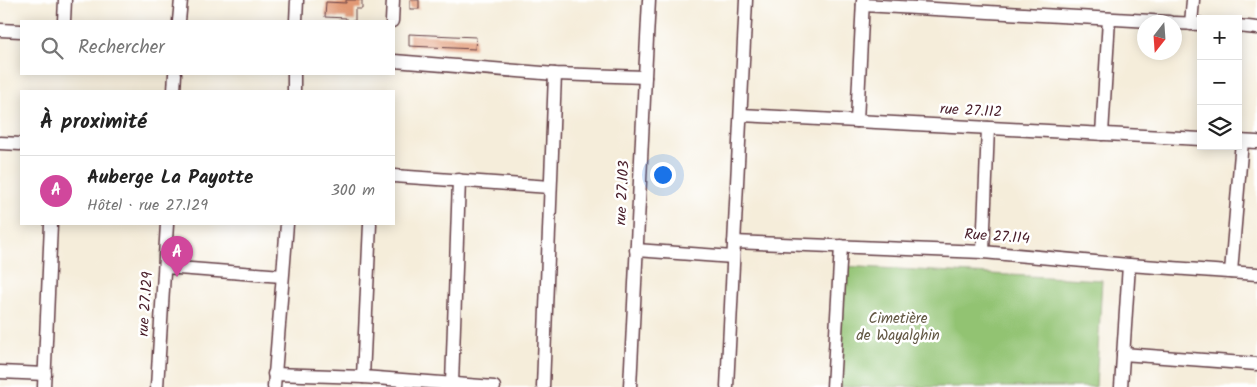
<!DOCTYPE html>
<html lang="fr">
<head>
<meta charset="utf-8">
<style>
	body { margin:0; font-family:Kalam,sans-serif; background:#f2f2f2; color:#222 }
	.controls { position:absolute; right:15px; top:15px; display:grid; overflow:hidden; border-radius:0px; box-shadow:0 2px 12px #0003 }
	.controls button { width:45px; height:45px; display:grid; place-items:center; padding:0; border:0; border-bottom:1px solid #e0e0e0; background:#fff; color:#222; font:25px sans-serif }
	.compass { position:absolute; left:1137px; top:15px; width:45px; height:45px; border-radius:50%; background:#fff; box-shadow:0 2px 12px #0003; rotate:197deg }
	.you { position:absolute; left:662px; top:174px; width:18px; height:18px; margin:-12px; border:4px solid #fff; border-radius:50%; background:#1a73e8; box-shadow:0 0 0 8px #1a73e833 }
	.badge { display:grid; place-items:center; width:32px; height:32px; border-radius:50%; background:#ea580c; color:#fff; font-size:16px; font-weight:700 }
	.pin { position:absolute; translate:-50% -41px; filter:drop-shadow(0 1px 2px #0008) }
	.pin::after { content:''; position:absolute; top:26px; width:18px; height:15px; background:inherit; clip-path:polygon(0 0,100% 0,50% 100%) }
	.list { margin:0; padding:0; list-style:none }
	h2 { display:flex; justify-content:space-between; align-items:center; height:65px; margin:0; padding:0 20px; font-size:21px }
	h2 small { font-size:16px; font-weight:400; color:#767676 }
	.list li { display:grid; grid-template-columns:32px 1fr auto; gap:15px; align-items:center; box-sizing:border-box; height:70px; padding:0 20px; border-top:1px solid #e0e0e0 }
	.list b { display:block; font-size:19px; white-space:nowrap }
	.list p { margin:0; font-size:16px; white-space:nowrap; color:#767676 }
	.list em { font-size:16px; font-style:normal; color:#767676 }
	.icon { flex:none; width:28px; height:28px; fill:none; stroke:currentColor; stroke-width:2; stroke-linecap:round; stroke-linejoin:round }
	.map { position:relative; flex:none; width:1257px; height:387px; overflow:hidden }
	.search { position:absolute; background:#fff; box-shadow:0 2px 12px #0003; left:20px; top:20px; width:375px; height:55px; display:flex; align-items:center; gap:12px; box-sizing:border-box; padding:0 18px; border-radius:0px; color:#767676; font-size:19px }
	.panel { position:absolute; background:#fff; box-shadow:0 2px 12px #0003; left:20px; top:90px; width:375px; height:135px; border-radius:0px }
	.map>svg:first-child { display:block }
	.green { fill:#92c372; stroke:#6e714e }
	.building { fill:#e19974 }
	.lines { fill:none; stroke-linecap:round; stroke-linejoin:round }
	.minor-casing { stroke:#643e45; stroke-width:15 }
	.minor { stroke:#fff; stroke-width:12 }
	.labels { text-anchor:middle; dominant-baseline:central; stroke-width:5; stroke-linejoin:round; paint-order:stroke }
	.street-label { font-size:15px; fill:#4a1f2b; stroke:#fff }
	.park-label { font-size:15px; fill:#635844; stroke:#fff }
</style>
</head>
<body>
<div class="map">
<svg width="1257" height="387" viewBox="0 0 1257 387">
	<rect width="100%" height="100%" fill="#fff"/>
	<filter id="ink" filterUnits="userSpaceOnUse"><feTurbulence type="fractalNoise" baseFrequency=".02" numOctaves="2"/><feDisplacementMap in="SourceGraphic" scale="10" xChannelSelector="R" yChannelSelector="G"/><feConvolveMatrix kernelMatrix="1 2 1 2 8 2 1 2 1" color-interpolation-filters="sRGB"/></filter>
	<filter id="wash" filterUnits="userSpaceOnUse"><feTurbulence type="fractalNoise" baseFrequency=".0096" numOctaves="4" result="noise"/><feDisplacementMap in="SourceGraphic" scale="20" xChannelSelector="R" yChannelSelector="G"/><feGaussianBlur stdDeviation="1.12" result="paint"/><feColorMatrix in="noise" values="0 0 0 0 0 0 0 0 0 0 0 0 0 0 0 0 0 1.4 0 .05"/><feComposite in="paint" operator="in"/></filter>
	<g filter="url(#wash)">
		<rect width="100%" height="100%" fill="#f5edda"/>
		<polygon class="green" points="842,266 1102,280 1096,387 835,387"/>
		<g id="blocks">
			<g class="building">
				<polygon points="346,0 362,0 362,9 355,9 355,21 346,21 346,18 325,17 326,2 346,3"/>
				<rect x="410" y="0" width="9" height="9"/>
				<polygon points="409,34 476,37 475,49 409,46"/>
			</g>
		</g>
	</g>
	<g filter="url(#ink)">
		<use href="#blocks" fill-opacity="0" stroke="#643e45" stroke-width="1"/>
		<g class="lines">
			<g class="minor-casing">
				<g id="minor">
					<polyline points="863,5 1169,22"/>
					<polyline points="64,21 65,0"/>
					<polyline points="179,21 181,0"/>
					<polyline points="296,21 297,0"/>
					<polyline points="392,21 393,0"/>
					<polyline points="1174,23 1201,24"/>
					<polyline points="1191,24 1193,0"/>
					<polyline points="1238,26 1257,28"/>
					<polyline points="0,30 21,31"/>
					<polyline points="394,61 555,74 645,77"/>
					<polyline points="174,91 175,74"/>
					<polyline points="294,91 294,74"/>
					<polyline points="741,115 1201,139"/>
					<polyline points="857,121 863,0"/>
					<polyline points="1102,134 1109,19"/>
					<polyline points="1238,141 1257,142"/>
					<polyline points="0,143 21,144"/>
					<polyline points="394,176 550,187"/>
					<polyline points="734,242 983,252 1129,265 1257,274"/>
					<polyline points="636,250 733,257"/>
					<polyline points="983,252 988,128"/>
					<polyline points="165,267 282,276"/>
					<polyline points="1231,272 1242,141"/>
					<polyline points="1123,354 1257,364"/>
					<polyline points="0,372 45,374"/>
					<polyline points="274,374 363,377 494,387"/>
					<polyline points="363,377 370,224"/>
					<polyline points="452,384 459,180"/>
					<polyline points="44,387 51,224"/>
					<polyline points="157,387 167,224"/>
					<polyline points="274,387 287,224"/>
					<polyline points="543,387 555,74"/>
					<polyline points="630,387 645,77 649,0"/>
					<polyline points="727,387 746,0"/>
					<polyline points="833,387 841,246"/>
					<polyline points="1121,387 1129,265"/>
				</g>
			</g>
			<use href="#minor" class="minor"/>
		</g>
	</g>
	<g class="labels">
		<g class="street-label">
			<text transform="translate(971 111) rotate(3)">rue 27.112</text>
			<text transform="translate(623 193) rotate(-87)">rue 27.103</text>
			<text transform="translate(997 237) rotate(4)">Rue 27.114</text>
			<text transform="translate(146 304) rotate(-86)">rue 27.129</text>
		</g>
		<g class="park-label">
			<text x="898" y="319">Cimetière<tspan x="898" dy="17">de Wayalghin</tspan></text>
		</g>
	</g>
</svg>
<div class="controls">
<button>+</button>
<button>−</button>
<button><svg class="icon" aria-label="layers" viewBox="0 0 24 24"><path d="M12 4l9 5-9 5-9-5zM3 14l9 5 9-5"/></svg></button>
</div>
<svg class="compass" viewBox="-18 -18 36 36"><path d="M0-13l5 13h-10z" fill="#e53935"/><path d="M0 13l5-13h-10z" fill="#767676"/></svg>
<div class="you"></div>
<div class="pin badge" style="left:177px;top:277px;background:#d1479c">A</div>
<div class="search"><svg class="icon" aria-label="search" viewBox="0 0 24 24"><circle cx="10" cy="10" r="6"/><path d="M15 15l6 6"/></svg>Rechercher</div>
<section class="panel">
<h2>À proximité<small></small></h2>
<ul class="list">
<li><span class="badge" style="background:#d1479c">A</span><div><b>Auberge La Payotte</b><p>Hôtel · rue 27.129</p></div><em>300 m</em></li>
</ul>
</section>
</div>
</body>
</html>
